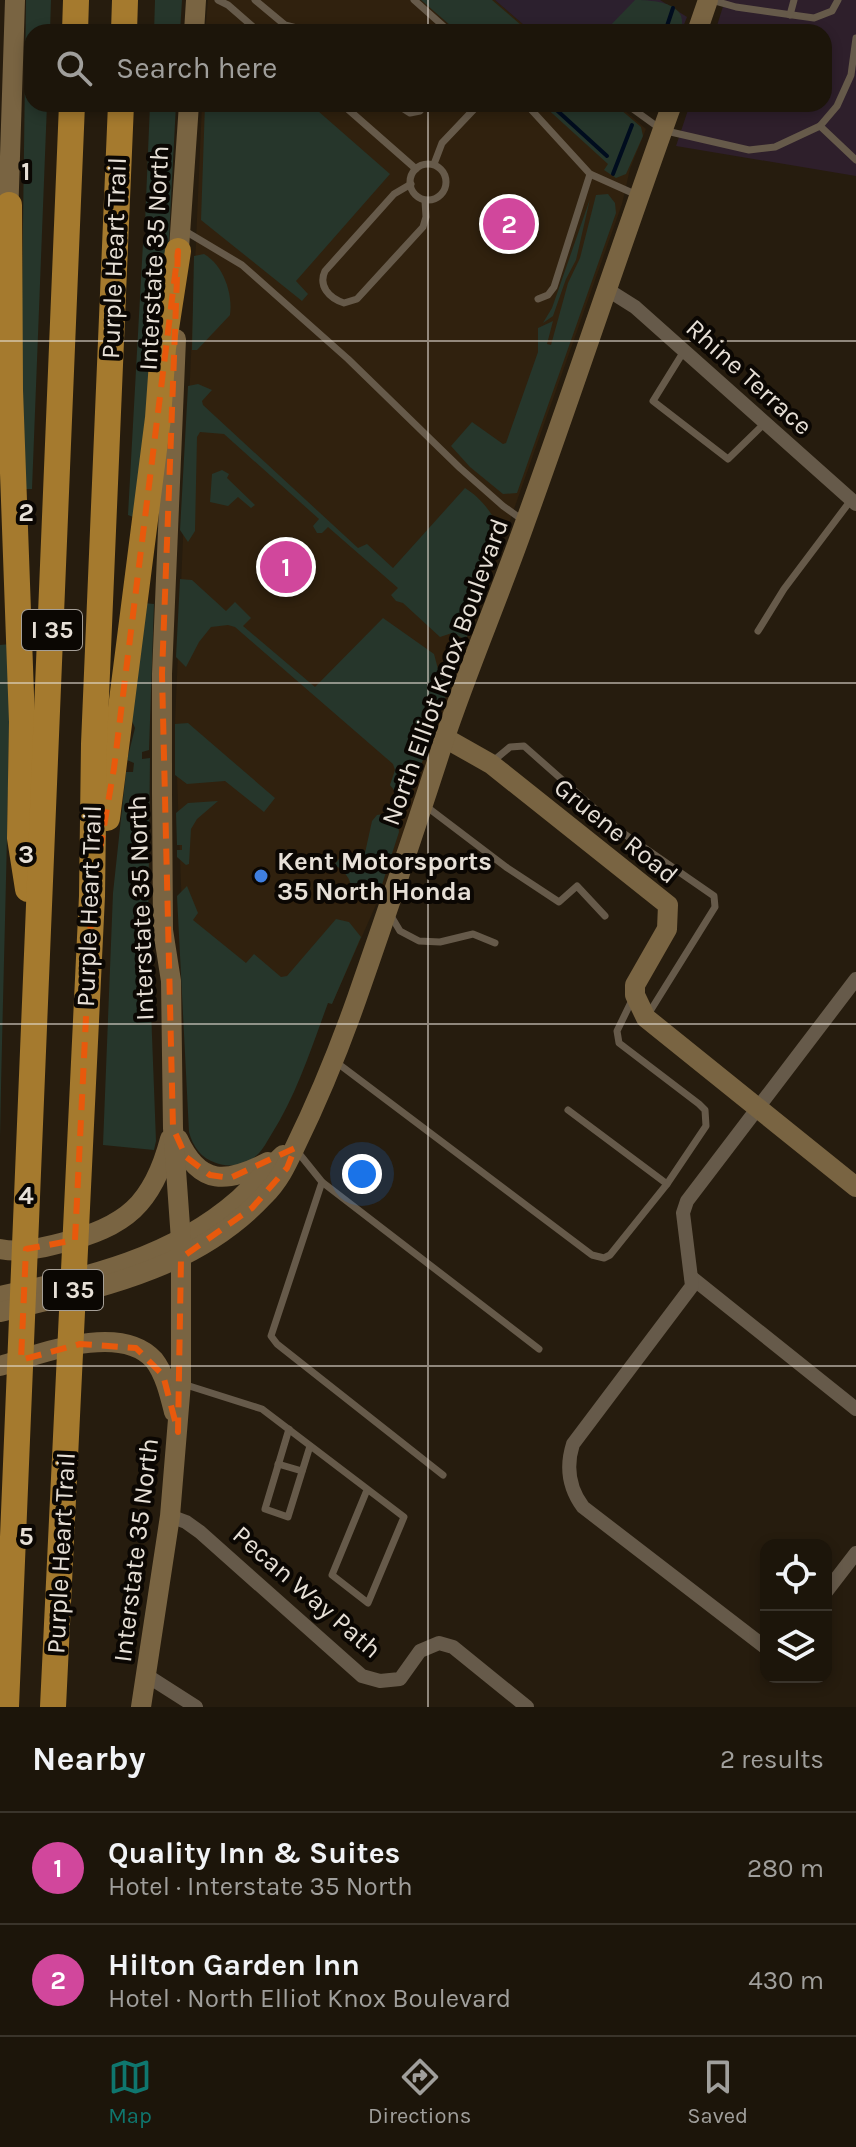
<!DOCTYPE html>
<html lang="en">
<head>
<meta charset="utf-8">
<style>
	body { margin:0; font-family:Karla,sans-serif; background:#292218; color:#f1f3f6 }
	.controls { position:absolute; right:24px; bottom:24px; display:grid; overflow:hidden; border-radius:16px; box-shadow:0 4px 12px #0003 }
	.controls button { width:72px; height:72px; display:grid; place-items:center; padding:0; border:0; border-bottom:2px solid #3a342b; background:#1c150a; color:#f1f3f6; font:40px sans-serif }
	.you { position:absolute; left:362px; top:1174px; width:28px; height:28px; margin:-20px; border:6px solid #fff; border-radius:50%; background:#1a73e8; box-shadow:0 0 0 12px #1a73e833 }
	.badge { display:grid; place-items:center; width:52px; height:52px; border-radius:50%; background:#0f766e; color:#fff; font-size:26px; font-weight:700 }
	.pin { position:absolute; translate:-50% -50%; border:4px solid #fff; box-shadow:0 2px 8px #0006 }
	.list { margin:0; padding:0; list-style:none }
	h2 { display:flex; justify-content:space-between; align-items:center; height:104px; margin:0; padding:0 32px; font-size:34px }
	h2 small { font-size:26px; font-weight:400; color:#a09f9c }
	.list li { display:grid; grid-template-columns:52px 1fr auto; gap:24px; align-items:center; box-sizing:border-box; height:112px; padding:0 32px; border-top:2px solid #3a342b }
	.list b { display:block; font-size:30px; white-space:nowrap }
	.list p { margin:0; font-size:26px; white-space:nowrap; color:#a09f9c }
	.list em { font-size:26px; font-style:normal; color:#a09f9c }
	.icon { flex:none; width:44px; height:44px; fill:none; stroke:currentColor; stroke-width:2; stroke-linecap:round; stroke-linejoin:round }
	.map { position:relative; flex:none; width:856px; height:1707px; overflow:hidden }
	.search { position:absolute; background:#1c150a; box-shadow:0 4px 12px #0003; left:24px; right:24px; top:24px; height:88px; display:flex; align-items:center; gap:20px; box-sizing:border-box; padding:0 28px; border-radius:24px; color:#a09f9c; font-size:30px }
	.sheet { height:328px; background:#1c150a }
	nav { display:flex; justify-content:space-around; align-items:center; box-sizing:border-box; height:112px; border-top:2px solid #3a342b; background:#1c150a; font-size:22px; color:#a09f9c }
	nav a { display:grid; justify-items:center; gap:4px }
	nav .on { color:#0f766e }
	.map>svg:first-child { display:block }
	.built { fill:#30210e }
	.industrial { fill:#2c202e }
	.education { fill:#2e1f2b }
	.green { fill:#26362b }
	.lines { fill:none; stroke-linecap:round; stroke-linejoin:round }
	.stream { stroke:#000c1e; stroke-width:4 }
	.lane { stroke:#665a4a; stroke-width:7 }
	.street { stroke:#665a4a; stroke-width:14 }
	.secondary { stroke:#796442; stroke-width:20 }
	.highway { stroke:#a57a2e; stroke-width:26 }
	.marked { fill:none; stroke:#e8590c; stroke-width:6; stroke-dasharray:16 10; stroke-linejoin:round }
	.grid { fill:none; stroke:#e7e0d7; stroke-width:2; stroke-opacity:0.55 }
	.shop-dot { fill:#3f7fe0; stroke:#0b0703; stroke-width:3 }
	.labels { text-anchor:middle; dominant-baseline:central; stroke-width:8; stroke-linejoin:round; paint-order:stroke }
	.shield { fill:#0b0703; stroke:#a59f97; stroke-width:2 }
	.shield-label { font-size:24px; font-weight:bold; fill:#e7e0d7 }
	.street-label { font-size:26px; fill:#e7e0d7; stroke:#0b0703 }
	.poi-label { font-size:26px; font-weight:bold; fill:#e7e0d7; stroke:#0b0703; text-anchor:start }
	.grid-label { font-size:26px; text-anchor:middle; font-weight:bold; fill:#e7e0d7; stroke:#0b0703; stroke-width:8; stroke-linejoin:round; paint-order:stroke }
</style>
</head>
<body>
<div class="map">
<svg width="856" height="1707" viewBox="0 0 856 1707">
	<rect width="100%" height="100%" fill="#261c0e"/>
	<g class="built">
		<polygon points="208,0 495,0 532,32 205,32"/>
		<polygon points="202,104 617,104 646,129 630,169 622,204 508,526 387,880 332,1004 184,966 175,722"/>
	</g>
	<polygon class="industrial" points="495,0 660,0 687,17 681,32 532,32"/>
	<polygon class="education" points="725,0 856,0 856,176 676,146 690,104 824,104 824,32 715,32"/>
	<g class="green">
		<polygon points="26,0 51,0 50,32 32,32 32,104 47,104 32,489 22,489 21,374"/>
		<polygon points="155,0 182,0 180,32 154,32"/>
		<polygon points="421,0 492,0 529,32 458,32"/>
		<path d="M635,0C655,0 691,3 680,32H604Z"/>
		<polygon points="150,104 176,104 169,238 136,518 128,515 143,243 155,241 156,225 145,224"/>
		<polygon points="205,104 310,104 390,174 296,281 308,294 302,301 201,220"/>
		<polygon points="542,104 614,104 641,127 643,136 626,174 616,178 604,170 608,164"/>
		<polygon points="608,194 615,203 616,213 517,493 503,494 470,467 451,446 472,422 503,444 506,443 538,352 538,328 553,321 547,344 551,345 568,283 580,258 596,195"/>
		<polygon points="590,199 576,260 566,279 553,316 543,323 552,308"/>
		<path d="M204,254C223,265 233,293 230,315L197,350H192L194,256Z"/>
		<path d="M198,384L212,390L202,401L203,405L358,548L367,544L393,568L465,488C480,497 498,518 500,536L466,640L452,633L440,637L403,603L396,601L391,595L398,588L328,527L322,533H317L313,526L319,519L224,434L200,432L197,437L195,531L188,542L180,530L188,386Z"/>
		<polygon points="222,470 229,474 227,478 255,505 251,508 238,497 228,506 210,502 212,474"/>
		<polygon points="180,579 192,580 226,611 235,602 251,618 243,626 315,687 383,618 434,654 438,669 451,682 411,793 397,794 390,785 395,770 393,764 235,627 228,625 211,627 199,642 186,667 176,657"/>
		<polygon points="144,603 154,604 149,750 142,752 142,759 150,758 148,931 156,1141 154,1150 103,1145 113,893 126,772 133,772 134,763 127,760 135,728 132,721"/>
		<path d="M10,644C9,809 3,973 0,1138V645Z"/>
		<polygon points="188,723 275,798 264,812 225,781 187,784 175,775 175,724"/>
		<polygon points="218,801 197,819 191,829 189,864 186,865 177,857 177,850 182,850 182,845 177,845 176,813 188,803"/>
		<path d="M383,814L398,824L399,832L378,897L351,890C352,879 343,869 334,865L343,854L357,863L363,862L372,821L377,815Z"/>
		<path d="M187,886L198,913L193,920L246,963L254,954L281,977L287,976L336,919L349,922L361,937L332,1004L328,1003C311,1049 297,1094 271,1135C267,1141 263,1150 257,1155C246,1165 229,1168 216,1163C201,1158 193,1147 189,1132L177,896Z"/>
	</g>
	<g class="lines">
		<g class="stream">
			<polyline points="665,32 673,8"/>
			<polyline points="550,104 607,156"/>
			<polyline points="613,174 632,125"/>
		</g>
		<g class="lane">
			<polyline points="218,0 228,5 259,32"/>
			<polyline points="255,0 285,25 312,32"/>
			<polyline points="414,0 450,32"/>
			<polyline points="711,0 736,7 814,18 832,11 838,0"/>
			<polyline points="790,15 794,0"/>
			<polyline points="342,104 416,169"/>
			<polyline points="396,104 410,113 420,111 426,104"/>
			<polyline points="526,104 590,174 637,195"/>
			<polyline points="626,104 662,130 749,150 775,147 820,126 837,106 851,75 856,38"/>
			<polyline points="820,126 856,160"/>
			<polyline points="434,164 442,143 479,104"/>
			<circle cx="428" cy="182" r="18"/>
			<path d="M411,184L394,194L325,271C318,286 329,298 344,303L357,299L423,227L426,217L425,201"/>
			<polyline points="185,231 242,265 348,359 460,468 503,506 524,521"/>
			<polyline points="538,299 548,295 554,287 590,174"/>
			<polyline points="684,351 653,401 728,459 765,423"/>
			<polyline points="758,631 784,589 851,500"/>
			<polyline points="492,762 510,747 524,746 620,831 714,896 715,907 649,1013"/>
			<polyline points="427,807 506,867 559,902 577,886 605,916"/>
			<polyline points="391,916 400,931 419,941 440,942 473,934 495,943"/>
			<polyline points="336,1062 592,1255 604,1258 610,1255 667,1184 706,1126 705,1110 699,1104 619,1043 617,1031 633,998"/>
			<polyline points="568,1110 667,1184"/>
			<polyline points="297,1151 322,1182 539,1349"/>
			<polyline points="322,1182 271,1336 277,1344 443,1475"/>
			<polyline points="183,1384 262,1409 404,1517 368,1603 332,1575 367,1490"/>
			<polyline points="289,1429 265,1509 288,1517 310,1446"/>
			<polyline points="278,1464 302,1471"/>
		</g>
		<g class="street">
			<polyline points="608,290 635,307 856,504"/>
			<polyline points="691,1277 856,1409"/>
			<polyline points="170,1516 186,1522 200,1532 362,1676 380,1681 400,1679 420,1651 439,1643 453,1647 527,1707"/>
			<polyline points="826,1592 856,1553"/>
			<path d="M766,1648L583,1507C569,1488 566,1466 573,1444L692,1286L683,1213L687,1201L856,979"/>
			<polyline points="146,1675 196,1707"/>
		</g>
		<g class="secondary">
			<polyline points="194,32 196,0"/>
			<polyline points="697,32 708,0"/>
			<polyline points="8,219 15,0"/>
			<polyline points="178,263 189,104"/>
			<polyline points="445,738 491,764 668,905 667,929 635,985 635,995 646,1018 856,1187"/>
			<path d="M178,1139C200,1187 227,1183 268,1162"/>
			<path d="M0,1249C20,1253 42,1248 61,1243C126,1227 153,1204 170,1139"/>
			<path d="M0,1296C86,1277 171,1259 239,1199C254,1185 268,1169 283,1155"/>
			<path d="M0,1312C95,1289 194,1271 264,1196C279,1181 286,1166 295,1147C319,1098 339,1049 357,998C387,912 416,827 444,740C469,666 500,594 526,520C576,382 622,242 672,104"/>
			<path d="M0,1366C40,1354 120,1322 154,1360C165,1374 170,1396 174,1412"/>
			<polyline points="141,1707 170,1516 181,1383 181,1240 173,1128 171,981 163,930 162,793 162,674 176,339"/>
		</g>
		<g class="highway">
			<polyline points="75,32 76,0"/>
			<polyline points="124,32 125,0"/>
			<polyline points="9,205 10,390 22,722 20,838 28,889"/>
			<polyline points="107,818 158,418 163,348 178,251"/>
			<polyline points="6,1707 72,104"/>
			<polyline points="53,1707 92,896 94,744 121,104"/>
		</g>
	</g>
	<path class="marked" d="M178,251L162,674L173,1128L186,1157L210,1175L230,1178L295,1148L287,1168L252,1208L181,1258L178,1432L163,1375L136,1348L80,1344L21,1360L26,1249L75,1240L92,896L114,768Z"/>
	<path class="grid" d="M428,0V32M428,104V1707M0,341H856M0,683H856M0,1024H856M0,1366H856"/>
	<circle class="shop-dot" cx="261" cy="876" r="8"/>
	<g class="labels">
		<g class="shield">
			<rect x="22" y="610" width="60" height="40" rx="6"/>
			<rect x="43" y="1270" width="60" height="40" rx="6"/>
		</g>
		<g class="shield-label">
			<text x="52" y="630">I 35</text>
			<text x="73" y="1290">I 35</text>
		</g>
		<g class="street-label">
			<text transform="translate(114 258) rotate(-88)">Purple Heart Trail</text>
			<text transform="translate(154 258) rotate(-87)">Interstate 35 North</text>
			<text transform="translate(749 377) rotate(42)">Rhine Terrace</text>
			<text transform="translate(445 672) rotate(-70)">North Elliot Knox Boulevard</text>
			<text transform="translate(616 831) rotate(39)">Gruene Road</text>
			<text transform="translate(89 906) rotate(-88)">Purple Heart Trail</text>
			<text transform="translate(141 908) rotate(-92)">Interstate 35 North</text>
			<text transform="translate(136 1550) rotate(-83)">Interstate 35 North</text>
			<text transform="translate(61 1553) rotate(-87)">Purple Heart Trail</text>
			<text transform="translate(307 1592) rotate(41)">Pecan Way Path</text>
		</g>
		<g class="poi-label">
			<text x="277" y="861">Kent Motorsports<tspan x="277" dy="30">35 North Honda</tspan></text>
		</g>
	</g>
	<g class="grid-label">
		<text x="26" y="180">1</text>
		<text x="26" y="521">2</text>
		<text x="26" y="863">3</text>
		<text x="26" y="1204">4</text>
		<text x="26" y="1545">5</text>
	</g>
</svg>
<div class="controls">
<button><svg class="icon" aria-label="locate" viewBox="0 0 24 24"><circle cx="12" cy="12" r="6"/><path d="M12 2v4M12 18v4M2 12h4M18 12h4"/></svg></button>
<button><svg class="icon" aria-label="layers" viewBox="0 0 24 24"><path d="M12 4l9 5-9 5-9-5zM3 14l9 5 9-5"/></svg></button>
</div>
<div class="you"></div>
<div class="pin badge" style="left:286px;top:567px;background:#d1479c">1</div>
<div class="pin badge" style="left:509px;top:224px;background:#d1479c">2</div>
<div class="search"><svg class="icon" aria-label="search" viewBox="0 0 24 24"><circle cx="10" cy="10" r="6"/><path d="M15 15l6 6"/></svg>Search here</div>
</div>
<section class="sheet">
<h2>Nearby<small>2 results</small></h2>
<ul class="list">
<li><span class="badge" style="background:#d1479c">1</span><div><b>Quality Inn &amp; Suites</b><p>Hotel · Interstate 35 North</p></div><em>280 m</em></li>
<li><span class="badge" style="background:#d1479c">2</span><div><b>Hilton Garden Inn</b><p>Hotel · North Elliot Knox Boulevard</p></div><em>430 m</em></li>
</ul>
</section>
<nav>
<a class="on"><svg class="icon" aria-label="map" viewBox="0 0 24 24"><path d="M3 6l6-2 6 2 6-2v14l-6 2-6-2-6 2zM9 4v14M15 6v14"/></svg>Map</a>
<a><svg class="icon" aria-label="directions" viewBox="0 0 24 24"><path d="M12 3l9 9-9 9-9-9zM9 14v-3h6M13 9l2 2-2 2"/></svg>Directions</a>
<a><svg class="icon" aria-label="saved" viewBox="0 0 24 24"><path d="M7 4h10v16l-5-4-5 4z"/></svg>Saved</a>
</nav>
</body>
</html>
